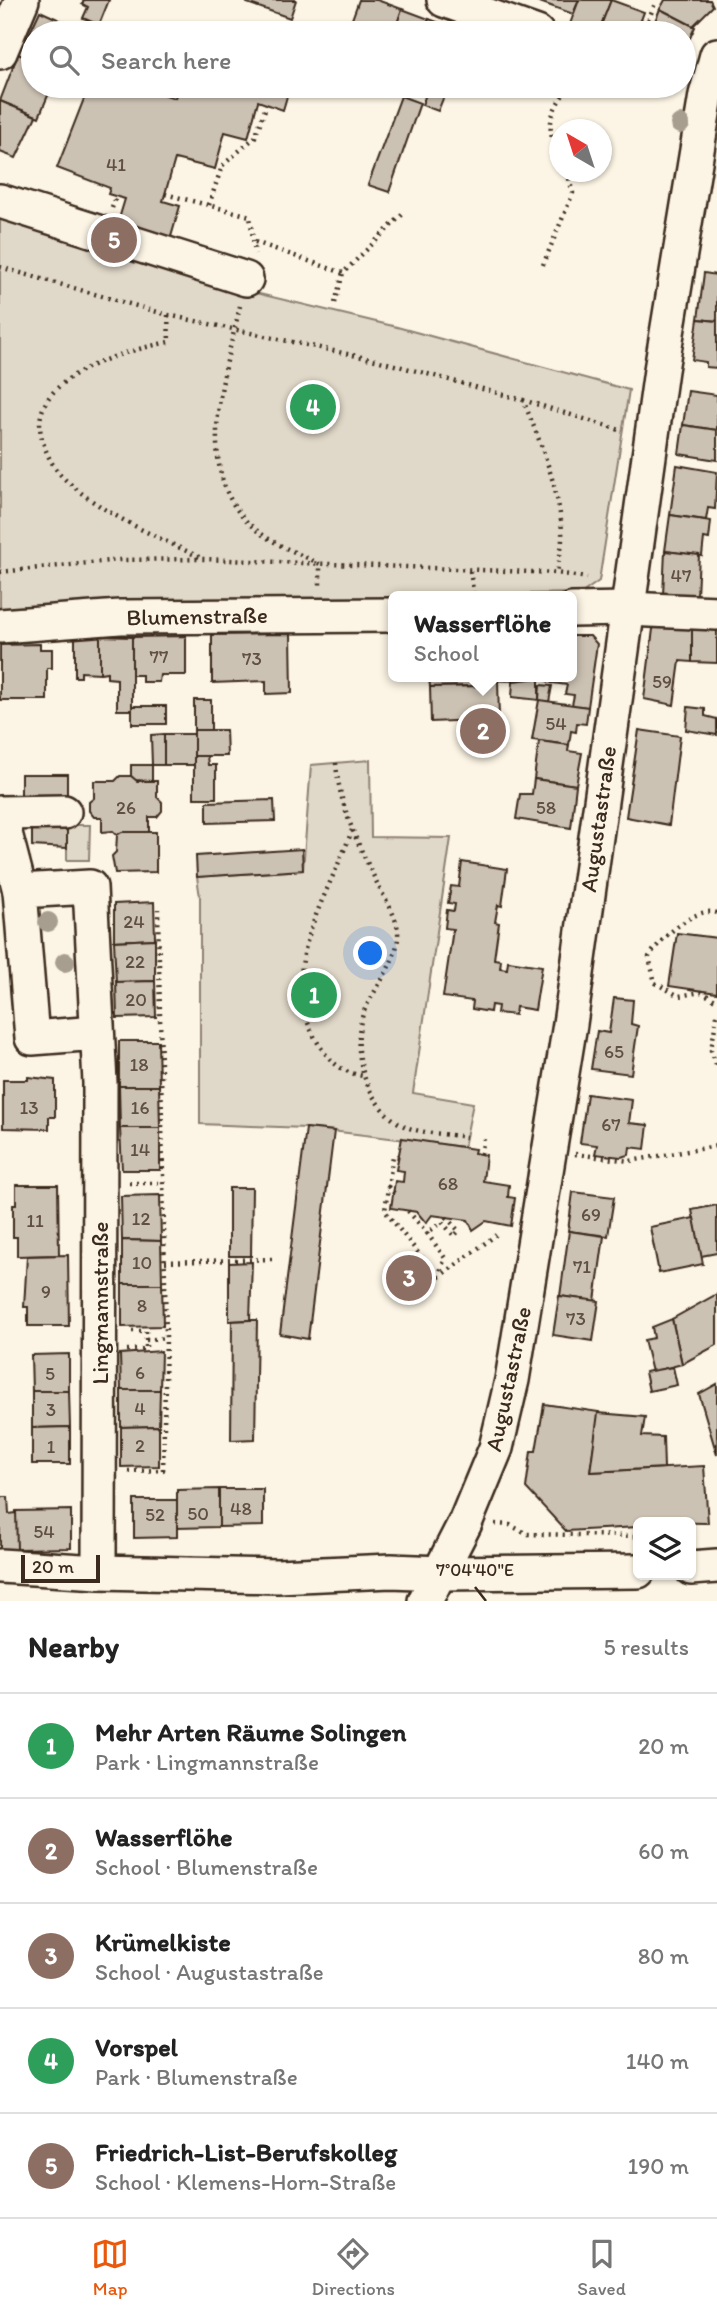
<!DOCTYPE html>
<html lang="en">
<head>
<meta charset="utf-8">
<style>
	body { margin:0; font-family:Itim,sans-serif; background:#f6f6f6; color:#222 }
	.controls { position:absolute; right:21px; bottom:21px; display:grid; overflow:hidden; border-radius:10px; box-shadow:0 2px 5px #0004 }
	.controls button { width:63px; height:63px; display:grid; place-items:center; padding:0; border:0; border-bottom:2px solid #e0e0e0; background:#fff; color:#222; font:35px sans-serif }
	.compass { position:absolute; left:549px; top:119px; width:63px; height:63px; border-radius:50%; background:#fff; box-shadow:0 2px 5px #0004; rotate:321deg }
	.scale { position:absolute; left:21px; bottom:18px; width:79px; box-sizing:border-box; padding-left:7px; border:4px solid #3b2a1e; border-top:0; font-size:19px; line-height:24px; white-space:nowrap; color:#3b2a1e; -webkit-text-stroke:5px #fcf5e5; paint-order:stroke }
	.you { position:absolute; left:371px; top:954px; width:24px; height:24px; margin:-18px; border:5px solid #fff; border-radius:50%; background:#1a73e8; box-shadow:0 0 0 10px #1a73e833 }
	.badge { display:grid; place-items:center; width:46px; height:46px; border-radius:50%; background:#ea580c; color:#fff; font-size:23px; font-weight:700 }
	.pin { position:absolute; translate:-50% -50%; border:4px solid #fff; box-shadow:0 2px 7px #0006 }
	.popup { position:absolute; left:388px; top:591px; width:189px; height:91px; box-sizing:border-box; display:grid; place-content:center; border-radius:10px; background:#fff; filter:drop-shadow(0 2px 5px #0005); font-size:23px; white-space:nowrap; color:#767676 }
	.popup b { font-size:26px; color:#222 }
	.popup::after { content:''; position:absolute; left:50%; top:100%; margin-left:-14px; border:14px solid transparent; border-top-color:#fff }
	.list { margin:0; padding:0; list-style:none }
	h2 { display:flex; justify-content:space-between; align-items:center; height:91px; margin:0; padding:0 28px; font-size:30px }
	h2 small { font-size:23px; font-weight:400; color:#767676 }
	.list li { display:grid; grid-template-columns:46px 1fr auto; gap:21px; align-items:center; box-sizing:border-box; height:105px; padding:0 28px; border-top:2px solid #e0e0e0 }
	.list b { display:block; font-size:26px; white-space:nowrap }
	.list p { margin:0; font-size:23px; white-space:nowrap; color:#767676 }
	.list em { font-size:23px; font-style:normal; color:#767676 }
	.icon { flex:none; width:38px; height:38px; fill:none; stroke:currentColor; stroke-width:2; stroke-linecap:round; stroke-linejoin:round }
	.map { position:relative; flex:none; width:717px; height:1601px; overflow:hidden }
	.search { position:absolute; background:#fff; box-shadow:0 2px 5px #0004; left:21px; right:21px; top:21px; height:77px; display:flex; align-items:center; gap:18px; box-sizing:border-box; padding:0 24px; border-radius:38px; color:#767676; font-size:26px }
	.sheet { height:616px; background:#fff }
	nav { display:flex; justify-content:space-around; align-items:center; box-sizing:border-box; height:98px; border-top:2px solid #e0e0e0; background:#fff; font-size:19px; color:#767676 }
	nav a { display:grid; justify-items:center; gap:4px }
	nav .on { color:#ea580c }
	.map>svg:first-child { display:block }
	.green { fill:#e0d8c8; stroke:#8e8173; stroke-width:2 }
	.building { fill:#ccc2b3; stroke:#3b2a1e; stroke-width:2 }
	.lines { fill:none; stroke-linecap:round; stroke-linejoin:round }
	.minor-casing { stroke:#3b2a1e; stroke-width:38 }
	.path { stroke:#3b2a1e; stroke-width:4.5; stroke-dasharray:2 5; stroke-linecap:butt }
	.minor { stroke:#fcf5e5; stroke-width:33 }
	.tree { fill:#a89e8f }
	.ticks { fill:none; stroke:#3b2a1e; stroke-width:2.5 }
	.labels { text-anchor:middle; dominant-baseline:central; stroke-width:7; stroke-linejoin:round; paint-order:stroke }
	.number-label { font-size:19px; fill:#5f5043 }
	.street-label { font-size:23px; fill:#3b2a1e; stroke:#fcf5e5 }
	.ticks-label { font-size:18px; text-anchor:middle; fill:#3b2a1e; stroke:#fcf5e5; stroke-width:7; stroke-linejoin:round; paint-order:stroke }
</style>
</head>
<body>
<div class="map">
<svg width="717" height="1601" viewBox="0 0 717 1601">
	<rect width="100%" height="100%" fill="#fcf5e5"/>
	<filter id="ink" filterUnits="userSpaceOnUse"><feTurbulence type="fractalNoise" baseFrequency=".0143" numOctaves="2"/><feDisplacementMap in="SourceGraphic" scale="14" xChannelSelector="R" yChannelSelector="G"/><feConvolveMatrix kernelMatrix="1 2 1 2 8 2 1 2 1" color-interpolation-filters="sRGB"/></filter>
	<g filter="url(#ink)">
		<g class="green">
			<polygon points="0,212 243,290 397,327 629,390 599,581 582,593 394,596 394,599 0,614"/>
			<polygon points="370,760 371,837 451,838 413,1093 473,1103 464,1147 306,1128 200,1124 200,897 197,877 303,870 311,765"/>
			<polygon points="67,825 90,825 89,860 67,860"/>
		</g>
		<g class="building">
			<polygon points="84,0 109,0 99,25 83,18 88,7 82,4"/>
			<polygon points="248,0 296,0 290,18 247,3"/>
			<polygon points="359,0 377,0 402,9 394,33 347,33"/>
			<polygon points="534,0 579,0 573,14"/>
			<polygon points="579,0 611,0 598,33 570,24"/>
			<polygon points="611,0 644,12 636,33 598,33"/>
			<polygon points="665,0 710,0 713,6 693,26 660,9"/>
			<polygon points="402,9 429,19 424,33 394,33"/>
			<polygon points="660,9 695,27 684,51 684,33 650,33"/>
			<polygon points="40,11 73,26 69,33 33,33 33,44 26,41"/>
			<polygon points="429,19 467,33 424,33"/>
			<polygon points="640,22 652,28 650,33 636,33"/>
			<polygon points="18,54 33,60 33,86 52,86 39,117 0,101"/>
			<polygon points="89,86 138,86 175,98 178,86 290,86 283,110 258,101 248,138 225,132 215,169 175,159 163,201 180,206 168,247 115,232 125,199 108,194 110,188 57,168"/>
			<polygon points="429,86 448,86 438,111 422,105"/>
			<polygon points="401,96 420,103 389,192 368,185"/>
			<polygon points="0,101 36,116 16,158 0,152"/>
			<polygon points="704,273 717,275 717,321 698,319"/>
			<polygon points="698,319 717,321 717,368 706,367 706,362 692,360"/>
			<polygon points="688,391 717,395 717,430 683,425"/>
			<polygon points="683,425 717,430 717,460 679,454"/>
			<polygon points="677,465 717,472 715,509 708,508 706,520 670,515"/>
			<polygon points="670,515 711,521 709,539 704,538 702,556 665,551"/>
			<polygon points="665,551 699,555 697,596 663,595"/>
			<polygon points="658,626 692,626 692,662 680,661 674,705 644,699 653,629"/>
			<polygon points="692,626 717,626 717,663 692,662"/>
			<polygon points="291,634 292,693 266,694 266,681 212,683 212,635"/>
			<polygon points="75,636 100,636 100,673 81,672 81,677 75,677"/>
			<polygon points="100,636 132,637 132,710 117,710 117,679 107,678 107,672 100,673"/>
			<polygon points="186,636 186,675 160,675 159,682 142,682 142,675 132,675 132,637"/>
			<polygon points="572,636 590,636 597,644 588,707 572,705 574,695 565,694 567,685 552,683 553,677 572,677"/>
			<polygon points="40,644 40,649 52,649 52,668 47,668 47,700 0,700 0,645"/>
			<polygon points="429,677 513,677 513,681 487,680 487,686 430,687"/>
			<polygon points="513,677 553,677 552,683 539,678 513,681"/>
			<polygon points="539,678 539,700 512,697 513,681"/>
			<polygon points="487,680 498,680 499,719 431,722 430,687 487,686"/>
			<polygon points="540,685 552,686 549,702 539,700"/>
			<rect x="194" y="700" width="17" height="30"/>
			<polygon points="539,700 588,707 586,724 577,723 576,732 571,731 569,745 532,740"/>
			<rect x="132" y="706" width="34" height="18"/>
			<polygon points="688,707 705,709 705,716 717,719 717,735 686,730"/>
			<polygon points="194,730 226,730 227,756 194,756"/>
			<polygon points="639,730 680,736 669,825 626,817"/>
			<polygon points="164,734 164,765 152,765 151,735"/>
			<rect x="164" y="734" width="30" height="31"/>
			<polygon points="539,741 569,745 568,751 582,753 576,785 534,779"/>
			<polygon points="194,756 207,756 208,765 216,765 216,798 194,798"/>
			<polygon points="131,765 152,765 152,781 135,780 131,776"/>
			<rect x="21" y="774" width="46" height="22"/>
			<polygon points="120,776 131,776 137,781 157,781 157,797 162,802 162,811 157,817 149,817 149,832 122,832 118,836 113,831 102,832 102,817 94,817 89,811 89,802 94,798 94,781 115,781"/>
			<polygon points="534,779 576,785 571,828 516,819 520,794 532,794"/>
			<polygon points="274,800 275,821 207,823 207,802"/>
			<polygon points="32,823 67,825 67,848 32,846"/>
			<polygon points="122,832 156,832 156,872 115,873 112,856 116,852 117,835"/>
			<polygon points="302,849 303,870 197,877 196,856"/>
			<polygon points="462,862 507,869 502,906 498,905 495,922 499,923 494,959 501,960 500,968 507,969 508,961 542,966 535,1010 516,1007 515,1015 497,1013 498,1006 491,1005 490,1012 472,1009 473,1001 443,997 453,929 445,928 447,910 454,911 455,904 448,903 451,886 459,887"/>
			<polygon points="154,902 155,939 114,941 114,904"/>
			<polygon points="677,933 717,938 717,993 669,986"/>
			<polygon points="155,939 155,981 116,982 114,941"/>
			<polygon points="155,981 156,1017 117,1018 116,982"/>
			<polygon points="614,998 633,1000 631,1024 638,1026 631,1074 591,1069 597,1031 609,1033"/>
			<polygon points="119,1041 158,1041 159,1086 119,1086"/>
			<polygon points="28,1077 55,1080 55,1117 49,1117 49,1129 3,1128 3,1080 28,1080"/>
			<polygon points="119,1086 159,1086 160,1128 120,1128"/>
			<polygon points="587,1094 632,1100 629,1123 648,1125 645,1149 630,1147 629,1155 621,1157 595,1154 597,1145 580,1143"/>
			<polygon points="120,1128 160,1128 160,1170 122,1170"/>
			<polygon points="306,1128 334,1131 308,1339 280,1334"/>
			<polygon points="402,1138 475,1149 474,1153 486,1155 483,1181 509,1185 508,1197 515,1198 511,1226 486,1221 473,1230 468,1220 432,1215 426,1223 417,1212 391,1208 395,1181 403,1182 404,1171 396,1170"/>
			<polygon points="16,1185 58,1185 59,1255 17,1256 17,1237 13,1237 13,1205 16,1205"/>
			<polygon points="229,1188 252,1188 251,1256 229,1256"/>
			<polygon points="573,1192 614,1197 608,1236 568,1231"/>
			<polygon points="160,1195 161,1241 122,1240 121,1196"/>
			<polygon points="717,1205 717,1253 701,1256 692,1210"/>
			<polygon points="694,1218 703,1264 659,1273 650,1227"/>
			<polygon points="569,1231 604,1236 595,1301 560,1296"/>
			<polygon points="122,1240 161,1241 162,1284 122,1284"/>
			<polygon points="68,1255 69,1326 28,1326 28,1307 24,1307 27,1256"/>
			<polygon points="252,1262 250,1320 229,1321 229,1263"/>
			<polygon points="122,1284 162,1284 163,1326 122,1327"/>
			<polygon points="717,1294 717,1345 682,1364 672,1319"/>
			<polygon points="559,1296 599,1301 593,1341 553,1335"/>
			<polygon points="672,1319 682,1364 652,1372 644,1340 654,1338 652,1327"/>
			<polygon points="250,1320 257,1320 255,1439 231,1440 232,1321"/>
			<polygon points="161,1351 160,1390 121,1390 120,1354"/>
			<polygon points="69,1354 69,1391 32,1391 31,1355"/>
			<polygon points="673,1367 677,1385 649,1391 645,1372"/>
			<polygon points="717,1384 717,1455 699,1394"/>
			<polygon points="121,1390 160,1390 159,1426 121,1427"/>
			<polygon points="32,1391 69,1391 70,1427 32,1428"/>
			<polygon points="544,1404 599,1412 590,1472 704,1466 708,1523 638,1522 638,1527 566,1531 526,1488 531,1451 536,1451"/>
			<polygon points="598,1413 645,1417 642,1436 663,1437 664,1468 590,1472"/>
			<polygon points="159,1426 159,1466 121,1467 121,1427"/>
			<polygon points="70,1427 70,1464 32,1464 32,1428"/>
			<polygon points="219,1489 219,1527 177,1528 177,1490"/>
			<polygon points="219,1489 263,1489 263,1526 219,1527"/>
			<polygon points="0,1497 8,1497 9,1514 17,1513 17,1549 0,1549"/>
			<polygon points="134,1500 177,1500 177,1537 134,1538"/>
			<polygon points="71,1510 71,1548 17,1549 16,1511"/>
		</g>
		<g class="lines">
			<g class="minor-casing">
				<g id="minor">
					<polyline points="444,0 537,33"/>
					<polyline points="0,52 22,0"/>
					<polyline points="0,201 246,279"/>
					<polyline points="572,610 627,609 717,613"/>
					<polyline points="0,626 120,617 394,615"/>
					<polyline points="0,813 64,812"/>
					<polyline points="0,814 20,891"/>
					<polyline points="97,1033 32,1038 20,891 90,887 100,1083 99,1572"/>
					<polyline points="0,1566 99,1572 277,1576 391,1571 442,1573 638,1571"/>
					<polyline points="691,1568 717,1566"/>
					<polyline points="425,1601 465,1523 496,1448 512,1380 570,1024 661,370 706,95 717,55"/>
				</g>
			</g>
			<g class="path">
				<polyline points="643,33 656,1"/>
				<path d="M560,156C543,128 551,109 570,86"/>
				<polyline points="165,194 250,216 255,254"/>
				<polyline points="209,205 222,166 255,137 267,104"/>
				<polyline points="112,208 116,197"/>
				<polyline points="255,242 343,273"/>
				<polyline points="543,265 573,193 567,172"/>
				<path d="M0,267L168,315L380,361L523,400C540,441 558,485 562,530C563,544 559,559 557,573"/>
				<polyline points="335,303 343,273 405,212"/>
				<path d="M240,306C225,373 190,475 254,528C272,544 298,553 320,564V588"/>
				<path d="M168,315L169,342C125,351 21,377 43,442C48,458 55,471 68,482C106,516 156,536 201,558"/>
				<polyline points="523,400 623,431"/>
				<polyline points="470,571 474,596"/>
				<polyline points="0,572 119,560 202,559 557,573 587,578"/>
				<path d="M336,763C339,806 358,844 377,883C384,898 396,914 398,931C400,958 376,986 365,1009C348,1048 366,1112 409,1128C426,1134 448,1134 466,1137"/>
				<path d="M352,830C328,898 273,970 318,1043C330,1062 341,1072 363,1076"/>
				<path d="M717,913C695,905 659,940 649,957L655,983L679,996L701,992L717,1001"/>
				<polyline points="717,1015 711,1050 717,1068"/>
				<polyline points="481,1154 484,1139"/>
				<polyline points="575,1154 630,1161 717,1146"/>
				<polyline points="129,1183 163,1183"/>
				<polyline points="388,1187 393,1156 399,1157"/>
				<polyline points="394,1193 388,1187 385,1211 438,1278 496,1235"/>
				<polyline points="408,1211 427,1233"/>
				<polyline points="165,1262 272,1259"/>
				<polyline points="438,1277 445,1258 427,1233 442,1222 454,1236 459,1231 446,1217"/>
				<polyline points="146,1340 166,1338 158,909"/>
				<polyline points="127,1350 146,1349 146,1331 128,1331"/>
				<polyline points="128,1471 163,1470 166,1338"/>
				<polyline points="495,1524 510,1525 527,1534 638,1536"/>
			</g>
			<use href="#minor" class="minor"/>
		</g>
		<g class="tree">
			<circle cx="680" cy="124" r="10"/>
			<circle cx="48" cy="922" r="10"/>
			<circle cx="65" cy="962" r="10"/>
		</g>
	</g>
	<path class="ticks" d="M475,1587L486,1601"/>
	<g class="labels">
		<g class="number-label">
			<text x="116" y="164">41</text>
			<text x="681" y="575">47</text>
			<text x="159" y="656">77</text>
			<text x="252" y="658">73</text>
			<text x="662" y="681">59</text>
			<text x="556" y="723">54</text>
			<text x="126" y="807">26</text>
			<text x="546" y="807">58</text>
			<text x="134" y="921">24</text>
			<text x="135" y="961">22</text>
			<text x="136" y="999">20</text>
			<text x="614" y="1051">65</text>
			<text x="139" y="1064">18</text>
			<text x="29" y="1107">13</text>
			<text x="140" y="1107">16</text>
			<text x="611" y="1124">67</text>
			<text x="140" y="1149">14</text>
			<text x="448" y="1183">68</text>
			<text x="591" y="1214">69</text>
			<text x="141" y="1218">12</text>
			<text x="35" y="1220">11</text>
			<text x="142" y="1262">10</text>
			<text x="582" y="1266">71</text>
			<text x="46" y="1291">9</text>
			<text x="142" y="1305">8</text>
			<text x="576" y="1318">73</text>
			<text x="140" y="1372">6</text>
			<text x="50" y="1373">5</text>
			<text x="140" y="1408">4</text>
			<text x="51" y="1409">3</text>
			<text x="140" y="1445">2</text>
			<text x="51" y="1446">1</text>
			<text x="241" y="1508">48</text>
			<text x="198" y="1513">50</text>
			<text x="155" y="1514">52</text>
			<text x="44" y="1531">54</text>
		</g>
		<g class="street-label">
			<text transform="translate(197 616) rotate(-1)">Blumenstraße</text>
			<text transform="translate(598 819) rotate(-82)">Augustastraße</text>
			<text transform="translate(100 1303) rotate(-90)">Lingmannstraße</text>
			<text transform="translate(508 1379) rotate(-78)">Augustastraße</text>
		</g>
	</g>
	<g class="ticks-label">
		<text x="475" y="1576">7°04'40"E</text>
	</g>
</svg>
<div class="controls">
<button><svg class="icon" aria-label="layers" viewBox="0 0 24 24"><path d="M12 4l9 5-9 5-9-5zM3 14l9 5 9-5"/></svg></button>
</div>
<svg class="compass" viewBox="-18 -18 36 36"><path d="M0-13l5 13h-10z" fill="#e53935"/><path d="M0 13l5-13h-10z" fill="#767676"/></svg>
<div class="scale">20 m</div>
<div class="you"></div>
<div class="pin badge" style="left:314px;top:995px;background:#2e9e5b">1</div>
<div class="pin badge" style="left:483px;top:731px;background:#8d6e63">2</div>
<div class="popup"><b>Wasserflöhe</b>School</div>
<div class="pin badge" style="left:409px;top:1278px;background:#8d6e63">3</div>
<div class="pin badge" style="left:313px;top:407px;background:#2e9e5b">4</div>
<div class="pin badge" style="left:114px;top:240px;background:#8d6e63">5</div>
<div class="search"><svg class="icon" aria-label="search" viewBox="0 0 24 24"><circle cx="10" cy="10" r="6"/><path d="M15 15l6 6"/></svg>Search here</div>
</div>
<section class="sheet">
<h2>Nearby<small>5 results</small></h2>
<ul class="list">
<li><span class="badge" style="background:#2e9e5b">1</span><div><b>Mehr Arten Räume Solingen</b><p>Park · Lingmannstraße</p></div><em>20 m</em></li>
<li><span class="badge" style="background:#8d6e63">2</span><div><b>Wasserflöhe</b><p>School · Blumenstraße</p></div><em>60 m</em></li>
<li><span class="badge" style="background:#8d6e63">3</span><div><b>Krümelkiste</b><p>School · Augustastraße</p></div><em>80 m</em></li>
<li><span class="badge" style="background:#2e9e5b">4</span><div><b>Vorspel</b><p>Park · Blumenstraße</p></div><em>140 m</em></li>
<li><span class="badge" style="background:#8d6e63">5</span><div><b>Friedrich-List-Berufskolleg</b><p>School · Klemens-Horn-Straße</p></div><em>190 m</em></li>
</ul>
</section>
<nav>
<a class="on"><svg class="icon" aria-label="map" viewBox="0 0 24 24"><path d="M3 6l6-2 6 2 6-2v14l-6 2-6-2-6 2zM9 4v14M15 6v14"/></svg>Map</a>
<a><svg class="icon" aria-label="directions" viewBox="0 0 24 24"><path d="M12 3l9 9-9 9-9-9zM9 14v-3h6M13 9l2 2-2 2"/></svg>Directions</a>
<a><svg class="icon" aria-label="saved" viewBox="0 0 24 24"><path d="M7 4h10v16l-5-4-5 4z"/></svg>Saved</a>
</nav>
</body>
</html>
